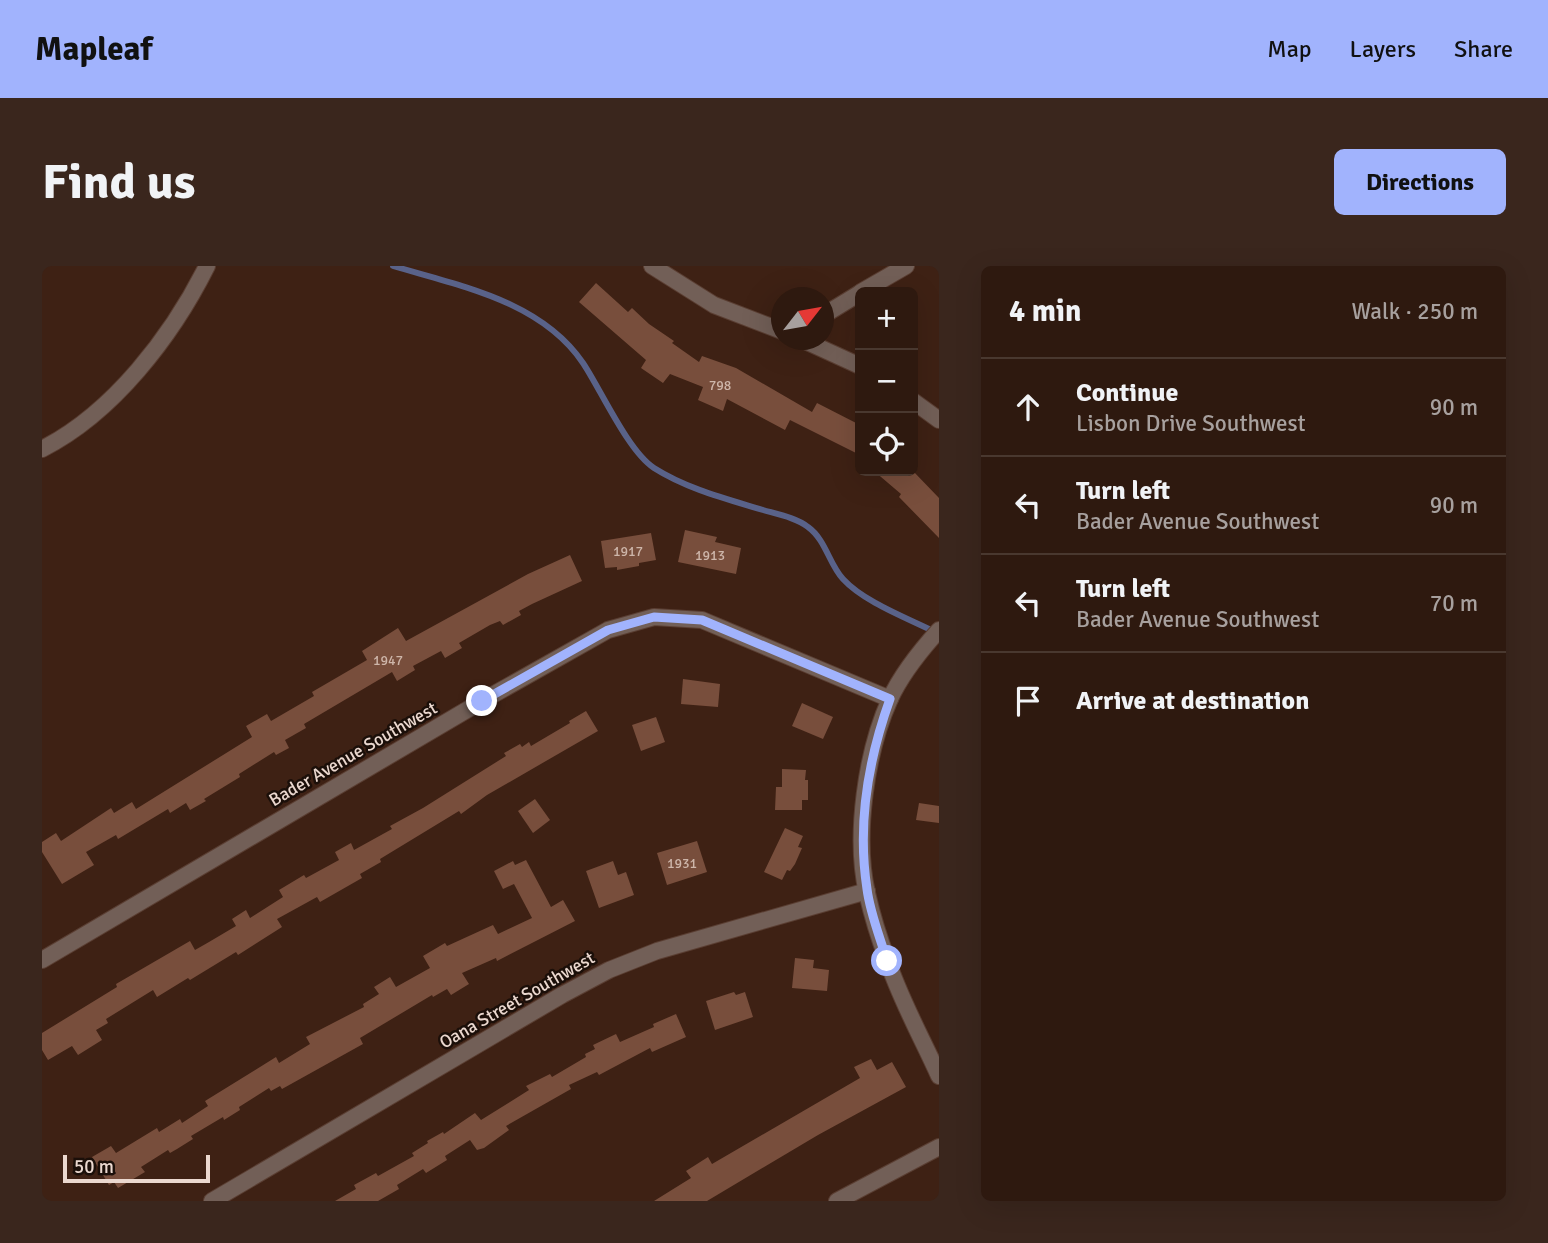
<!DOCTYPE html>
<html lang="en">
<head>
<meta charset="utf-8">
<style>
	body { margin:0; font-family:Signika,sans-serif; background:#3a261d; color:#f1f3f6 }
	.controls { position:absolute; right:21px; top:21px; display:grid; overflow:hidden; border-radius:10px; box-shadow:0 7px 28px #0002 }
	.controls button { width:63px; height:63px; display:grid; place-items:center; padding:0; border:0; border-bottom:2px solid #49382f; background:#2e190f; color:#f1f3f6; font:35px sans-serif }
	.compass { position:absolute; left:729px; top:21px; width:63px; height:63px; border-radius:50%; background:#2e190f; box-shadow:0 7px 28px #0002; rotate:59deg }
	.scale { position:absolute; left:21px; bottom:18px; width:147px; box-sizing:border-box; padding-left:7px; border:4px solid #ebd8cf; border-top:0; font-size:19px; line-height:24px; white-space:nowrap; color:#ebd8cf; -webkit-text-stroke:5px #1b0f09; paint-order:stroke }
	.stop { position:absolute; width:21px; height:21px; margin:-16px; border:5px solid #a1b3fd; border-radius:50%; background:#fff }
	.stop.end { background:#a1b3fd; border-color:#fff; box-shadow:0 2px 7px #0008 }
	.list { margin:0; padding:0; list-style:none }
	h2 { display:flex; justify-content:space-between; align-items:center; height:91px; margin:0; padding:0 28px; font-size:30px }
	h2 small { font-size:23px; font-weight:400; color:#a7a09e }
	.list li { display:grid; grid-template-columns:46px 1fr auto; gap:21px; align-items:center; box-sizing:border-box; height:98px; padding:0 28px; border-top:2px solid #49382f }
	.list b { display:block; font-size:26px; white-space:nowrap }
	.list p { margin:0; font-size:23px; white-space:nowrap; color:#a7a09e }
	.list em { font-size:23px; font-style:normal; color:#a7a09e }
	.icon { flex:none; width:38px; height:38px; fill:none; stroke:currentColor; stroke-width:2; stroke-linecap:round; stroke-linejoin:round }
	.map { position:relative; flex:none; width:897px; height:935px; overflow:hidden; border-radius:10px }
	header { display:flex; align-items:center; gap:42px; box-sizing:border-box; height:98px; padding:0 35px; background:#a1b3fd; color:#111 }
	header strong { font-size:33px }
	nav { display:flex; gap:38px; margin-inline-start:auto; font-size:24px }
	.intro { display:flex; align-items:center; justify-content:space-between; box-sizing:border-box; height:168px; padding:0 42px }
	h1 { margin:0; font-size:49px }
	.button { padding:18px 32px; border-radius:10px; background:#a1b3fd; color:#111; font-size:24px; font-weight:700 }
	main { display:flex; gap:42px; padding:0 42px }
	aside { flex:1; background:#2e190f; border-radius:10px; box-shadow:0 7px 28px #0002 }
	.map>svg:first-child { display:block }
	.lines { fill:none; stroke-linecap:round; stroke-linejoin:round }
	.stream { stroke:#596289; stroke-width:6 }
	.building { fill:#784e3c }
	.street-casing { stroke:#5a3e32; stroke-width:18 }
	.street { stroke:#725f57; stroke-width:16 }
	.route { stroke:#a1b3fd; stroke-width:9 }
	.labels { text-anchor:middle; dominant-baseline:central; stroke-width:5; stroke-linejoin:round; paint-order:stroke }
	.number-label { font-size:14px; fill:#ceb6aa }
	.street-label { font-size:18px; fill:#ebd8cf; stroke:#1b0f09 }
</style>
</head>
<body>
<header>
<strong>Mapleaf</strong>
<nav><a>Map</a><a>Layers</a><a>Share</a></nav>
</header>
<div class="intro"><h1>Find us</h1><a class="button">Directions</a></div>
<main>
<div class="map">
<svg width="897" height="935" viewBox="0 0 897 935">
	<rect width="100%" height="100%" fill="#3e2114"/>
	<g class="lines">
		<path class="stream" d="M351,0C418,20 499,35 541,97C559,124 586,185 612,202C645,223 685,233 721,244C735,248 755,252 766,261C784,274 787,298 801,313C822,336 865,352 893,366"/>
	</g>
	<g class="building">
		<polygon points="554,17 586,46 590,42 607,58 632,75 630,77 657,96 660,90 694,102 770,146 775,137 818,159 818,189 748,154 743,164 685,133 681,145 656,134 661,121 628,108 621,117 599,102 604,94 537,36"/>
		<polygon points="832,205 871,205 897,232 897,272 857,231 859,228"/>
		<polygon points="643,264 675,271 673,276 699,282 694,308 636,296"/>
		<polygon points="609,267 614,294 597,297 597,300 575,304 575,301 563,302 559,275"/>
		<polygon points="528,289 540,315 490,338 477,345 479,349 461,359 458,355 448,359 417,377 420,382 403,392 399,385 371,400 373,404 355,415 350,406 262,458 264,462 243,474 247,482 234,489 232,486 197,508 198,511 162,533 164,535 148,544 144,537 128,547 126,543 76,573 74,569 44,586 52,599 20,618 0,586 0,576 14,567 19,575 69,542 72,547 90,536 94,543 210,471 204,460 225,448 229,455 272,430 270,426 325,394 320,385 356,362 364,375 486,308"/>
		<polygon points="641,413 678,418 676,441 639,438"/>
		<polygon points="760,437 791,451 781,473 750,460"/>
		<polygon points="544,445 556,465 445,529 419,548 417,545 338,593 339,596 318,608 320,612 278,636 275,631 235,653 240,661 196,689 194,686 148,714 146,712 115,731 111,724 64,753 66,757 54,764 60,774 36,789 30,780 6,794 0,784 0,767 75,721 74,718 148,675 153,684 167,676 194,660 190,653 204,644 208,652 241,631 237,624 262,609 264,612 297,594 293,586 309,577 312,584 350,563 348,560 381,542 464,490 462,487 478,478 480,481 487,476 489,480 528,457 527,455"/>
		<polygon points="614,451 623,476 599,485 590,459"/>
		<polygon points="740,503 764,504 763,514 766,514 766,534 760,534 760,544 733,544 734,521 740,521"/>
		<polygon points="493,533 508,554 491,567 476,545"/>
		<polygon points="877,537 897,540 897,557 874,554"/>
		<polygon points="743,562 761,570 756,581 760,582 753,598 748,605 745,604 740,614 722,606"/>
		<polygon points="655,575 665,606 625,619 615,587"/>
		<polygon points="484,594 509,641 521,634 533,655 455,695 454,692 420,707 427,718 409,729 405,723 391,731 390,729 318,772 321,778 240,823 238,820 229,825 227,822 197,841 198,844 182,854 181,851 149,870 151,873 135,883 128,887 126,884 99,901 103,906 76,922 72,916 67,919 50,891 69,880 74,887 115,862 117,866 138,853 140,857 166,840 163,835 234,791 237,797 268,778 264,771 322,741 321,738 337,728 332,721 348,711 354,721 388,702 381,690 403,677 405,680 451,659 456,668 490,652 472,618 461,623 452,605 471,595 473,599"/>
		<polygon points="571,595 576,609 584,606 592,629 557,642 544,605"/>
		<polygon points="753,692 772,694 771,702 787,704 785,725 750,722"/>
		<polygon points="692,726 694,729 703,726 711,751 673,764 664,735"/>
		<polygon points="634,748 644,771 610,786 608,782 557,809 555,806 527,819 529,823 464,860 467,864 442,882 435,884 428,874 403,890 405,894 384,907 381,903 355,919 357,923 336,935 293,935 314,923 312,919 334,907 336,910 372,890 370,887 386,877 385,875 401,866 402,868 433,847 439,854 487,824 484,820 508,808 510,811 544,791 543,788 553,783 551,779 574,768 578,776 612,761 611,758"/>
		<polygon points="829,793 835,804 850,796 864,821 776,869 665,935 612,935 649,912 644,905 666,891 670,898 818,812 812,801"/>
	</g>
	<g class="lines">
		<g class="street-casing">
			<g id="street">
				<polyline points="610,0 672,39 740,65"/>
				<polyline points="819,26 864,0"/>
				<polyline points="782,49 818,27"/>
				<polyline points="761,74 818,100"/>
				<polyline points="871,135 897,154"/>
				<path d="M0,183C71,147 130,70 165,0"/>
				<path d="M897,364C878,385 860,407 848,433C824,486 812,570 825,627C830,649 837,672 845,693C858,733 880,772 897,810"/>
				<polyline points="0,694 440,435 566,364 612,351 660,354 848,433"/>
				<polyline points="170,935 520,729 567,704 615,685 825,625"/>
				<polyline points="795,935 897,881"/>
			</g>
		</g>
		<use href="#street" class="street"/>
	</g>
	<g class="lines">
		<path class="route" d="M440,435L566,364L612,351L660,354L848,433C826,494 815,558 825,623C828,647 838,671 845,695"/>
	</g>
	<g class="labels">
		<g class="number-label">
			<text x="678" y="119">798</text>
			<text x="586" y="285">1917</text>
			<text x="668" y="289">1913</text>
			<text x="346" y="394">1947</text>
			<text x="640" y="597">1931</text>
		</g>
		<g class="street-label">
			<text transform="translate(311 488) rotate(-30)">Bader Avenue Southwest</text>
			<text transform="translate(475 734) rotate(-30)">Oana Street Southwest</text>
		</g>
	</g>
</svg>
<div class="controls">
<button>+</button>
<button>−</button>
<button><svg class="icon" aria-label="locate" viewBox="0 0 24 24"><circle cx="12" cy="12" r="6"/><path d="M12 2v4M12 18v4M2 12h4M18 12h4"/></svg></button>
</div>
<svg class="compass" viewBox="-18 -18 36 36"><path d="M0-13l5 13h-10z" fill="#e53935"/><path d="M0 13l5-13h-10z" fill="#a7a09e"/></svg>
<div class="scale">50 m</div>
<div class="stop" style="left:845px;top:695px"></div>
<div class="stop end" style="left:440px;top:435px"></div>
</div>
<aside>
<h2>4 min<small>Walk · 250 m</small></h2>
<ul class="list">
<li><svg class="icon" aria-label="ahead" viewBox="0 0 24 24"><path d="M12 20V5M6 11l6-6 6 6"/></svg><div><b>Continue</b><p>Lisbon Drive Southwest</p></div><em>90 m</em></li>
<li><svg class="icon" aria-label="left" viewBox="0 0 24 24"><path d="M17 20v-9H6M10 6l-5 5 5 5"/></svg><div><b>Turn left</b><p>Bader Avenue Southwest</p></div><em>90 m</em></li>
<li><svg class="icon" aria-label="left" viewBox="0 0 24 24"><path d="M17 20v-9H6M10 6l-5 5 5 5"/></svg><div><b>Turn left</b><p>Bader Avenue Southwest</p></div><em>70 m</em></li>
<li><svg class="icon" aria-label="arrive" viewBox="0 0 24 24"><path d="M6 21V4h12l-3 4 3 4H6"/></svg><div><b>Arrive at destination</b></div></li>
</ul>
</aside>
</main>
</body>
</html>
